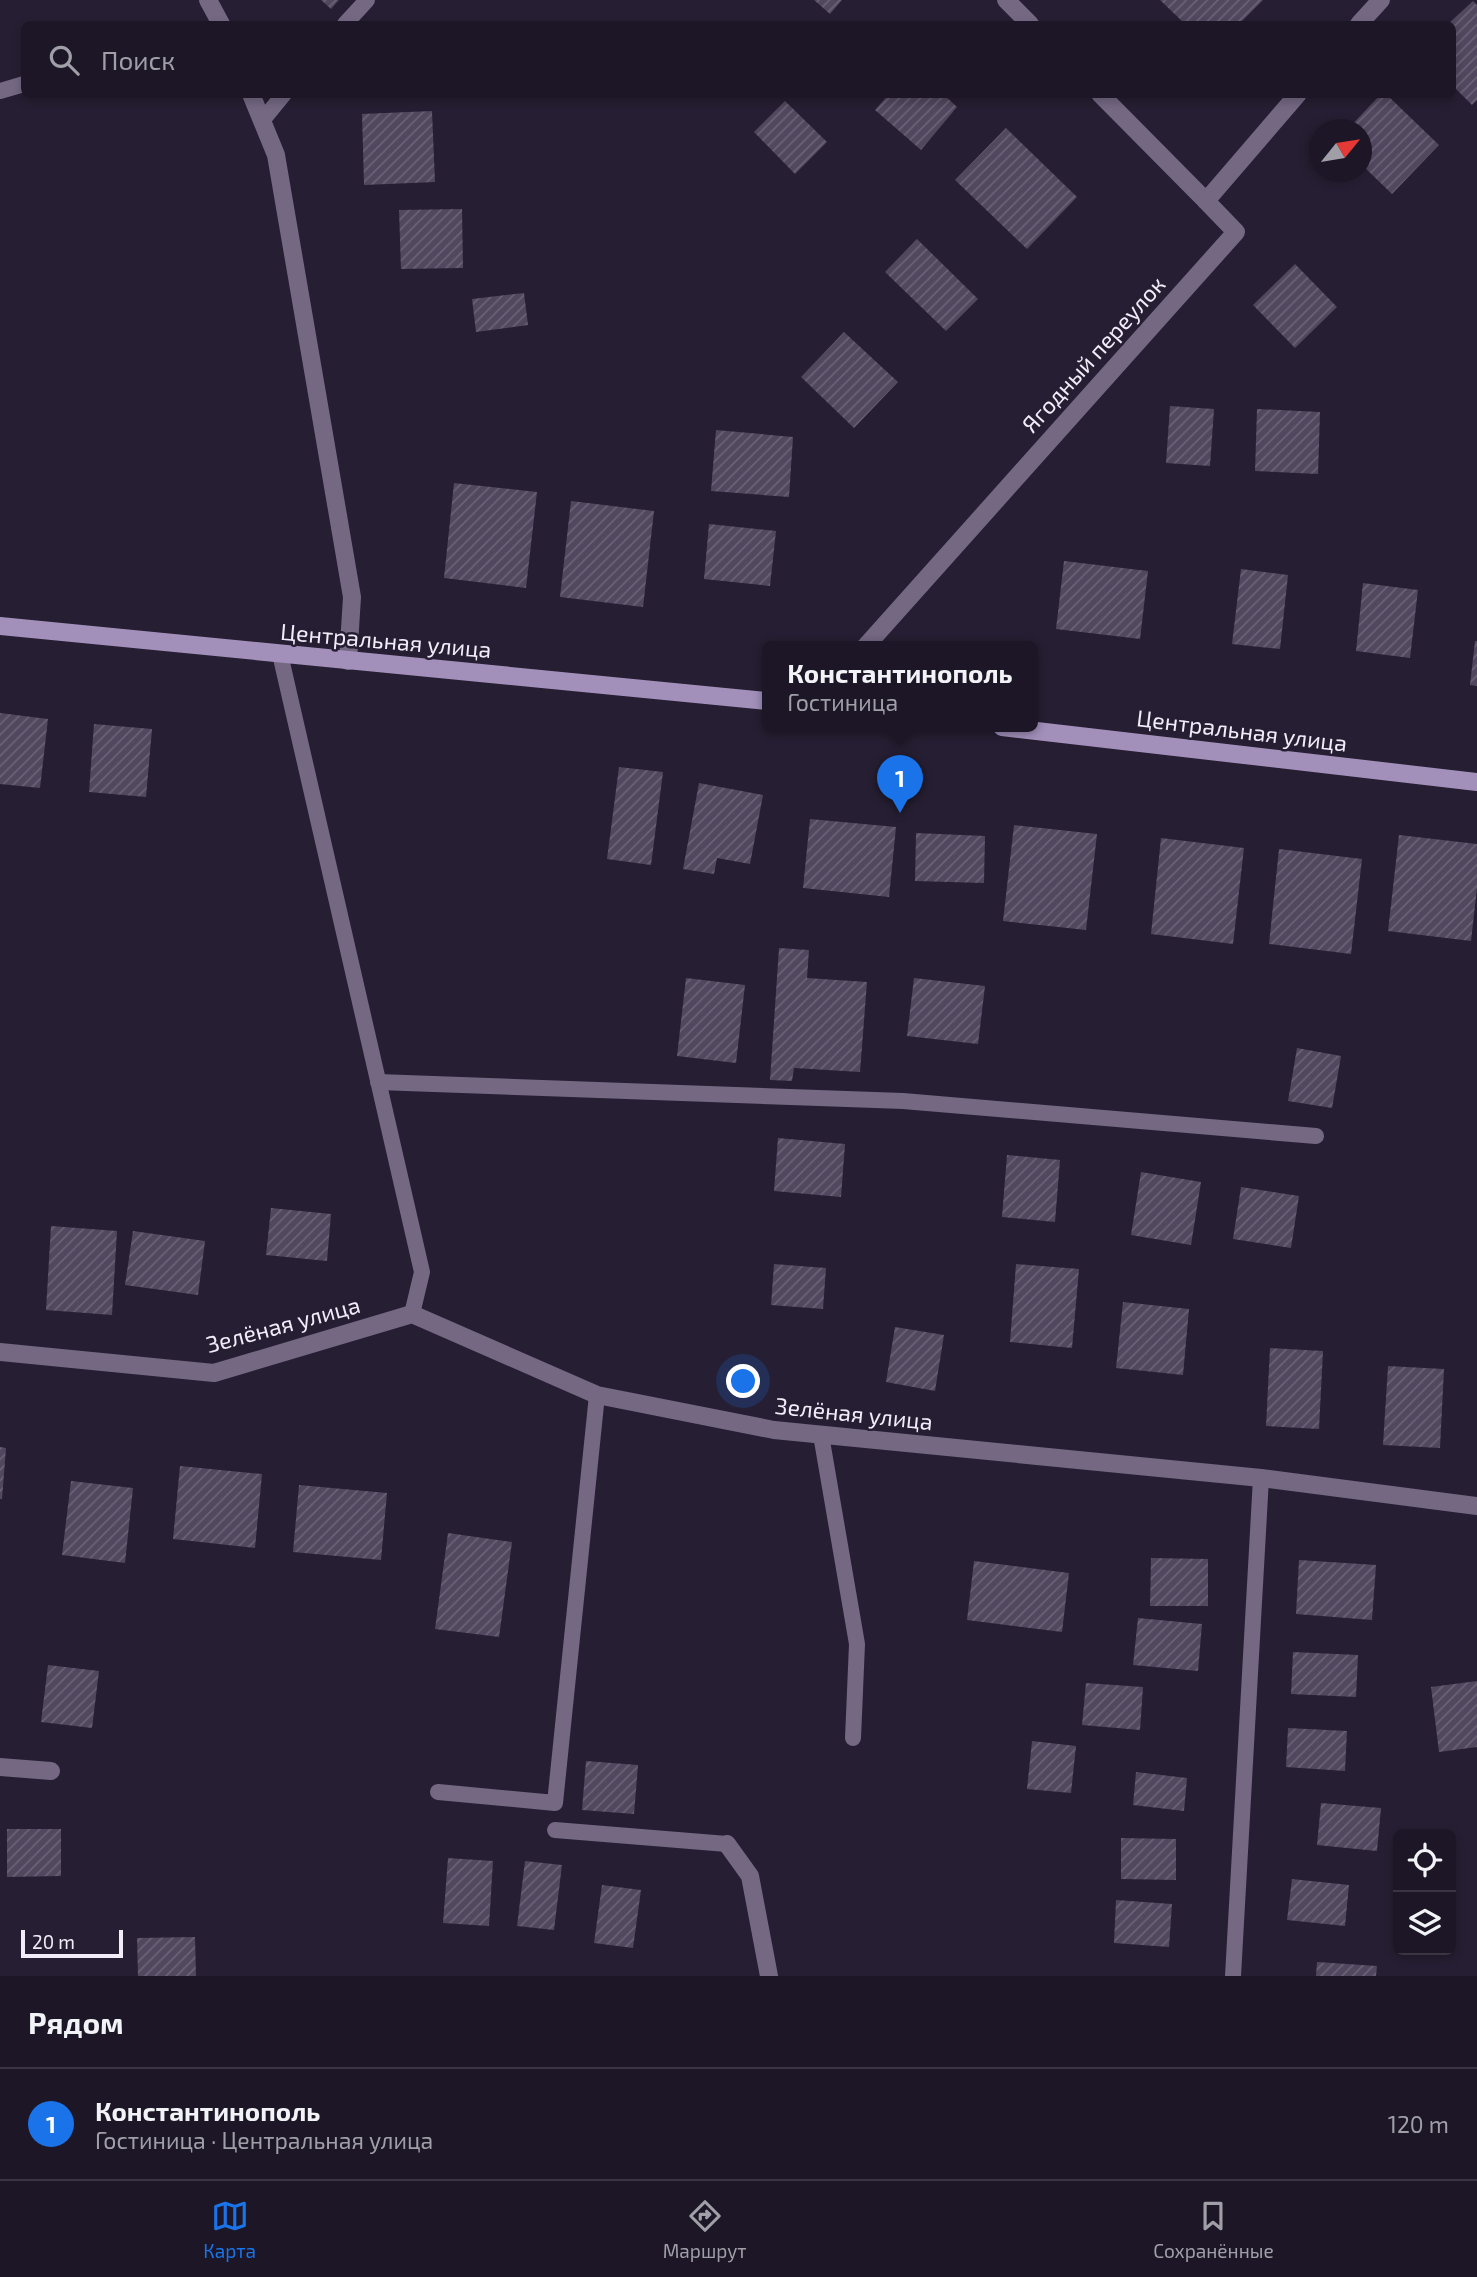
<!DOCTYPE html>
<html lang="ru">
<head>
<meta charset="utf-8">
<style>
	body { margin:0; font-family:"Exo 2",sans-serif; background:#251f2e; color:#f1f3f6 }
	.controls { position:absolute; right:21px; bottom:21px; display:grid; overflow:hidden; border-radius:10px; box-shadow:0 4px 10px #0003 }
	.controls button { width:63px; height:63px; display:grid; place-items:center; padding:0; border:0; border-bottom:2px solid #3a3543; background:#1c1626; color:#f1f3f6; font:35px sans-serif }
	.compass { position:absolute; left:1309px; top:119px; width:63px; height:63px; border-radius:50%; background:#1c1626; box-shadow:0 4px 10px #0003; rotate:60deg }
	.scale { position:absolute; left:21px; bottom:18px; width:102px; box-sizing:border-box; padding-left:7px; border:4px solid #f2ecfa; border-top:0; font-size:19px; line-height:24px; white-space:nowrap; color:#f2ecfa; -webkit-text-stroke:5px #261e32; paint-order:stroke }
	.you { position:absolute; left:744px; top:1382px; width:24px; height:24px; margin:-18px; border:5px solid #fff; border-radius:50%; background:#1a73e8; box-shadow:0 0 0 10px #1a73e833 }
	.badge { display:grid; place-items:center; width:46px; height:46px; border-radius:50%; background:#1a73e8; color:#fff; font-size:23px; font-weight:700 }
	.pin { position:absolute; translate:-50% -58px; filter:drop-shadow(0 2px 4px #0008) }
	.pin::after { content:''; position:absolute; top:37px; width:24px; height:21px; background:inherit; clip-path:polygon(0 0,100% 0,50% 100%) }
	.popup { position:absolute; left:762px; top:641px; width:276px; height:91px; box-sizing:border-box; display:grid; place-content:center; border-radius:10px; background:#1c1626; filter:drop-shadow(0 2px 5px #0005); font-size:23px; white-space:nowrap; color:#a09fa7 }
	.popup b { font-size:26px; color:#f1f3f6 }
	.popup::after { content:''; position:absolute; left:50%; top:100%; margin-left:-14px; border:14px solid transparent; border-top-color:#1c1626 }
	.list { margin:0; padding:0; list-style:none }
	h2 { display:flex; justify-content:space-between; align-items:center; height:91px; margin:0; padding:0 28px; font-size:30px }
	h2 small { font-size:23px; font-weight:400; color:#a09fa7 }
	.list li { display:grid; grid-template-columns:46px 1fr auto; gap:21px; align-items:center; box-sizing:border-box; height:112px; padding:0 28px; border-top:2px solid #3a3543 }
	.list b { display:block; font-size:26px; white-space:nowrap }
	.list p { margin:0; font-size:23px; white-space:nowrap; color:#a09fa7 }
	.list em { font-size:23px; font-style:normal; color:#a09fa7 }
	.icon { flex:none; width:38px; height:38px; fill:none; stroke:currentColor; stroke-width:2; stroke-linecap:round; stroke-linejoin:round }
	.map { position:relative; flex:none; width:1477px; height:1976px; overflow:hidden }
	.search { position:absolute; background:#1c1626; box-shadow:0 4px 10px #0003; left:21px; right:21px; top:21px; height:77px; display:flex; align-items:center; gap:18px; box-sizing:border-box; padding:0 24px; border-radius:10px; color:#a09fa7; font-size:26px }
	.sheet { height:203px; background:#1c1626 }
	nav { display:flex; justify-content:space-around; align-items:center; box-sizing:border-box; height:98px; border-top:2px solid #3a3543; background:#1c1626; font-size:19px; color:#a09fa7 }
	nav a { display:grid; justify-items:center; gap:4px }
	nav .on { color:#1a73e8 }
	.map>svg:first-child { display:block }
	.building { fill:url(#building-hatch) }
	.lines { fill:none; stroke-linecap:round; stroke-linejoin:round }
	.lane { stroke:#746883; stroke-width:16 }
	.street { stroke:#746883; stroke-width:18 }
	.secondary { stroke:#a290bb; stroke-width:18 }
	.labels { text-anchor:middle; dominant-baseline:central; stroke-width:5; stroke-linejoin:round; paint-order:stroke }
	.street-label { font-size:23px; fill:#f2ecfa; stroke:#261e32 }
</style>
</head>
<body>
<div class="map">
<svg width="1477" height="1976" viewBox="0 0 1477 1976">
	<defs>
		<pattern id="building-hatch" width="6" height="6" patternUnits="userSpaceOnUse" patternTransform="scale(1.75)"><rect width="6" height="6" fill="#51475e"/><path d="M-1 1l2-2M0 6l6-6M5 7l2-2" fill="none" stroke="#6a6276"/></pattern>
	</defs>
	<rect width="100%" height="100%" fill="#261e32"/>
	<g class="building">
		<polygon points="321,0 339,0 331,9"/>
		<polygon points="814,0 842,0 830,14"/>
		<polygon points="1160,0 1263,0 1239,24 1185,24"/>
		<polygon points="1473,1 1477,5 1477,100 1472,105 1452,85 1452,24 1448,24"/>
		<polygon points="889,94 943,94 957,107 921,150 875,110"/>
		<polygon points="1381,94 1386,94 1439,145 1392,194 1362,165 1362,130 1347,130"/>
		<polygon points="785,101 827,142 795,174 754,132"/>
		<polygon points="432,111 435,182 364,185 362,114"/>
		<polygon points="1006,128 1077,197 1027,249 955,180"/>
		<polygon points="462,209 463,268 401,269 399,210"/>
		<polygon points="917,239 978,299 946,331 885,272"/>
		<polygon points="1295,264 1337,307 1295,348 1253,305"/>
		<polygon points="524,293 528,325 476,332 472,299"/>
		<polygon points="844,332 898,382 854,428 801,377"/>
		<polygon points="1170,406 1214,409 1210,466 1166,463"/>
		<polygon points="1257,409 1320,412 1318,474 1255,471"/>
		<polygon points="716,430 793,437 789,497 711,491"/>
		<polygon points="454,483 537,492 526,588 444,578"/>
		<polygon points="571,501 654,511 643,607 560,597"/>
		<polygon points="709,524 776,531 770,586 704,579"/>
		<polygon points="1064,561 1148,571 1140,639 1056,629"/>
		<polygon points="1241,569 1288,575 1280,649 1232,644"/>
		<polygon points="1363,583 1418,590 1410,658 1356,651"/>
		<polygon points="1475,641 1477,641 1477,686 1470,685"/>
		<polygon points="0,713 48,719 40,788 0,784"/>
		<polygon points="94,724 152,729 146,797 89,792"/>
		<polygon points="619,767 663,772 651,865 607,859"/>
		<polygon points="699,783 763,795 750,864 717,858 714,874 683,869"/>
		<polygon points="810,819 896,827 889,897 803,888"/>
		<polygon points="1014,825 1097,834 1086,930 1003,921"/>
		<polygon points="916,833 985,836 984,883 915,881"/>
		<polygon points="1399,835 1477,844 1477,888 1471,941 1388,931"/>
		<polygon points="1161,838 1244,848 1233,944 1151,934"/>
		<polygon points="1279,849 1362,859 1351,954 1269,944"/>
		<polygon points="779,948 809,950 807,978 867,982 860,1072 794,1068 792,1081 770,1080"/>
		<polygon points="686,978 745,985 736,1063 677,1056"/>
		<polygon points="914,978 985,986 978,1044 907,1036"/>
		<polygon points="1297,1048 1341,1056 1332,1108 1288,1101"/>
		<polygon points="778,1138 845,1144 841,1197 774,1191"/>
		<polygon points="1007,1155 1060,1160 1055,1222 1002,1217"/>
		<polygon points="1141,1172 1201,1182 1191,1245 1131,1235"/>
		<polygon points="1241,1187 1299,1196 1291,1248 1233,1239"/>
		<polygon points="271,1208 331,1214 327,1261 266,1255"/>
		<polygon points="51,1226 117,1231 112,1315 46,1310"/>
		<polygon points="133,1231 205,1241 198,1295 125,1285"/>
		<polygon points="774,1264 826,1268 823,1309 771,1305"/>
		<polygon points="1016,1264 1079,1269 1072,1348 1010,1342"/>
		<polygon points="1123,1302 1189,1309 1183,1375 1116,1368"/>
		<polygon points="895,1327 944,1335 935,1391 886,1382"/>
		<polygon points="1270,1348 1323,1351 1319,1429 1266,1426"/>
		<polygon points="1388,1366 1444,1369 1440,1448 1383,1445"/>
		<polygon points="0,1447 6,1448 2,1499 0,1499"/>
		<polygon points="180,1466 262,1474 255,1548 173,1539"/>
		<polygon points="71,1481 133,1488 125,1563 62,1555"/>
		<polygon points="299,1485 387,1493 381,1560 293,1552"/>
		<polygon points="448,1533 512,1542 499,1637 435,1629"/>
		<polygon points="1151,1558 1208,1559 1208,1606 1150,1606"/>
		<polygon points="1299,1560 1376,1565 1372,1620 1296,1614"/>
		<polygon points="974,1561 1069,1573 1062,1632 967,1620"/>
		<polygon points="1138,1618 1202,1624 1198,1671 1133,1665"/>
		<polygon points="1293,1652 1358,1655 1356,1697 1291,1694"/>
		<polygon points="48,1665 99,1671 92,1728 41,1722"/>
		<polygon points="1477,1681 1477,1747 1439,1752 1431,1687"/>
		<polygon points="1086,1683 1143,1687 1140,1730 1082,1725"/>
		<polygon points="1288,1728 1347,1731 1345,1771 1286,1767"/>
		<polygon points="1032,1741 1076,1746 1071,1793 1027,1789"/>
		<polygon points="586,1761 638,1765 634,1814 582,1810"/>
		<polygon points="1136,1772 1187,1778 1184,1811 1133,1805"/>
		<polygon points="1321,1803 1381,1808 1377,1851 1317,1845"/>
		<polygon points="7,1829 61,1829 61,1876 7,1877"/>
		<polygon points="1121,1838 1176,1839 1176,1880 1121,1879"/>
		<polygon points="448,1858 493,1861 489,1926 443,1923"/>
		<polygon points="525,1861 562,1865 554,1930 517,1926"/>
		<polygon points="1292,1879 1349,1885 1345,1926 1287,1920"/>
		<polygon points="602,1885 641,1890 633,1948 594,1943"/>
		<polygon points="1116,1900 1172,1904 1169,1947 1114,1943"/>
		<polygon points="195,1937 196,1976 138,1976 137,1938"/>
		<polygon points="1317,1962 1377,1966 1376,1976 1316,1976"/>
	</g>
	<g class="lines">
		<g class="lane">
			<polyline points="345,24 367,0"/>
			<polyline points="0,91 24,84"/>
			<polyline points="262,121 284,94"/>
			<polyline points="280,654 422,1272 412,1314"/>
			<polyline points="378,1082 903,1101 1316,1136"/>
			<polyline points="821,1435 857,1644 853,1738"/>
			<polyline points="438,1792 555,1803 597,1395"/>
			<polyline points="555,1830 727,1844"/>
			<polyline points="1233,1976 1261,1478"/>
		</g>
		<g class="street">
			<polyline points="208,0 221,24"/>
			<polyline points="1006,0 1030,24"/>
			<polyline points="1359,24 1381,0"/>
			<polyline points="251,94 276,155 352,597 348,661"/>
			<polyline points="1100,94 1206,201"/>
			<polyline points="865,647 1236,232 1206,201 1298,94"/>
			<polyline points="0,1352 214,1373 412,1314 597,1395 774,1430 1261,1478 1477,1506"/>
			<polyline points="0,1767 51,1771"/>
			<polyline points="727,1844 750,1876 769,1976"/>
		</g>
		<g class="secondary">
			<polyline points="0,626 767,701"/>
			<polyline points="1002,727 1477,782"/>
		</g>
	</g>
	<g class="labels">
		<g class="street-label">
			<text transform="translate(1093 354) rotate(-48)">Ягодный переулок</text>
			<text transform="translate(386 640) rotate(5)">Центральная улица</text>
			<text transform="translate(1242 730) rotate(7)">Центральная улица</text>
			<text transform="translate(283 1324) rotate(-15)">Зелёная улица</text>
			<text transform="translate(854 1413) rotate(6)">Зелёная улица</text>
		</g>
	</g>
</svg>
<div class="controls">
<button><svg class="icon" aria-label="locate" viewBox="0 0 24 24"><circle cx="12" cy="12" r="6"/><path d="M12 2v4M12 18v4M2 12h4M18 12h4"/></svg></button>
<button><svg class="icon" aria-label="layers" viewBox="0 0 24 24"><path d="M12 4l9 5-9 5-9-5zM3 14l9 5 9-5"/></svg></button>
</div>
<svg class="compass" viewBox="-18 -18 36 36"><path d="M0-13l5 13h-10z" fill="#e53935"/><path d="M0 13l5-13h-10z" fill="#a09fa7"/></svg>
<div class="scale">20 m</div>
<div class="you"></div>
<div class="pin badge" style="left:900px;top:813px">1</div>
<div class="popup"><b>Константинополь</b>Гостиница</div>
<div class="search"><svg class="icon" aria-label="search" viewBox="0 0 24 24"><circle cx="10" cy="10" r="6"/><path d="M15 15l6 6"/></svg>Поиск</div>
</div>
<section class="sheet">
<h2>Рядом<small></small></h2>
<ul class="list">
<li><span class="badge">1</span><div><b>Константинополь</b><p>Гостиница · Центральная улица</p></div><em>120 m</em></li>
</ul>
</section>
<nav>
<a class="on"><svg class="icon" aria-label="map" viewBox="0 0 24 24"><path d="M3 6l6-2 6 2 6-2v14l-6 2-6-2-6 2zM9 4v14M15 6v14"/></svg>Карта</a>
<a><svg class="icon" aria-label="directions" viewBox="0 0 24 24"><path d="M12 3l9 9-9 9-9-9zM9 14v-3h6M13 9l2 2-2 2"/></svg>Маршрут</a>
<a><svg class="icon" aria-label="saved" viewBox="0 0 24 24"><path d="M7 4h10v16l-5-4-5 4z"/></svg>Сохранённые</a>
</nav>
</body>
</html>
